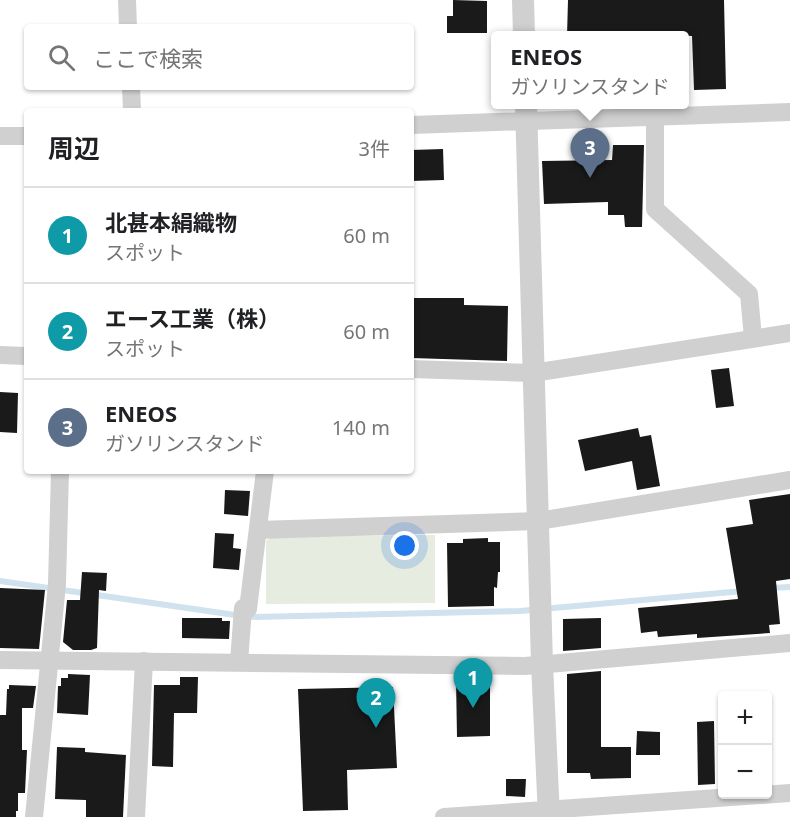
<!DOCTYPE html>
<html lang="ja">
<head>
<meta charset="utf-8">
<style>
	body { margin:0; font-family:"Noto Sans","Noto Sans JP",sans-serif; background:#f6f6f6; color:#202124 }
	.controls { position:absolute; right:18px; bottom:18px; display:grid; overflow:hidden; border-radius:6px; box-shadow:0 2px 4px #0004 }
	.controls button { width:54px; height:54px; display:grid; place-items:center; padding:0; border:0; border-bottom:2px solid #e0e0e0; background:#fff; color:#202124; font:30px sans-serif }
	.you { position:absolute; left:405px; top:546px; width:21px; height:21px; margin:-15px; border:4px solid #fff; border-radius:50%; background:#1a73e8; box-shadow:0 0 0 9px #1a73e833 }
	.badge { display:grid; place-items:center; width:39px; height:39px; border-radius:50%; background:#2563eb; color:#fff; font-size:20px; font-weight:700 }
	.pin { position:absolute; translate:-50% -50px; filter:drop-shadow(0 2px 3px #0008) }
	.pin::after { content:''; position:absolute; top:32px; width:21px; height:18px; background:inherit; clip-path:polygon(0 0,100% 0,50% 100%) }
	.popup { position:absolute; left:491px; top:31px; width:198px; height:78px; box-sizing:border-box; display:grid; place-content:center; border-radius:6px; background:#fff; filter:drop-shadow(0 2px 4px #0005); font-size:20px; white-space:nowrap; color:#757577 }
	.popup b { font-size:22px; color:#202124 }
	.popup::after { content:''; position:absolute; left:50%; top:100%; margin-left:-12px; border:12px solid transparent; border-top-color:#fff }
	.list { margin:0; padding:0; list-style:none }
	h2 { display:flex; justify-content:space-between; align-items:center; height:78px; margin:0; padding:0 24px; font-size:26px }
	h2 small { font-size:20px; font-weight:400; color:#757577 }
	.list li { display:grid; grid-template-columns:39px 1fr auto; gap:18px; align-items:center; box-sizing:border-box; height:96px; padding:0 24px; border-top:2px solid #e0e0e0 }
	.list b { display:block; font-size:22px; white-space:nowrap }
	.list p { margin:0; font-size:20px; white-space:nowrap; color:#757577 }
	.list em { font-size:20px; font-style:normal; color:#757577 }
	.icon { flex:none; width:33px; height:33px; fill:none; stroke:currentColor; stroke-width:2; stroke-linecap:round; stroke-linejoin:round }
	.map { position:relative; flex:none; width:790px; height:817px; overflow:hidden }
	.search { position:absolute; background:#fff; box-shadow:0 2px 4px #0004; left:24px; top:24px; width:390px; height:66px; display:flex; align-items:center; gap:15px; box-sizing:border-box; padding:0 21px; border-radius:6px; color:#757577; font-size:22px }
	.panel { position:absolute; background:#fff; box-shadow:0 2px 4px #0004; left:24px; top:108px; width:390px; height:366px; border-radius:6px }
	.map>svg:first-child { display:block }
	.green { fill:#e6ecdf }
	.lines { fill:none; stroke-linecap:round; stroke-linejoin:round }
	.stream { stroke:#cfe2ee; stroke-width:6 }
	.building { fill:#1a1a1a }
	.minor { stroke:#d0d0d0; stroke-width:18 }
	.tertiary { stroke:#d0d0d0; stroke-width:22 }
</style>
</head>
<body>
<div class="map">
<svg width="790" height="817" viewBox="0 0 790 817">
	<rect width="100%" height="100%" fill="#fff"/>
	<polygon class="green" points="435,535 435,603 266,604 266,541 273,536"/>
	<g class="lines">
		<g class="stream">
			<polyline points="0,581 249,617 520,611 743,591"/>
			<polyline points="771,588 790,587"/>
		</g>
	</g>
	<g class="building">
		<polygon points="453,0 487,1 487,33 447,33 447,16 453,16"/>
		<polygon points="568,0 724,0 726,89 694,90 692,36 603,33 603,36 567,36"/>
		<polygon points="613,145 644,145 642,227 625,227 624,215 608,215 608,202 544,204 542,161 612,160"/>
		<polygon points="443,149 444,180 411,181 411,150"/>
		<polygon points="411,298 464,298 464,305 508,306 507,361 411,358"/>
		<polygon points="729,368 734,406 716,408 711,370"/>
		<polygon points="0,392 18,393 17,433 0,432"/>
		<polygon points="638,428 640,437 651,435 660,486 637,490 632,461 585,471 578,440"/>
		<polygon points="225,490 250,491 248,516 224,514"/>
		<polygon points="790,494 790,579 776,581 780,624 769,625 770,633 697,638 697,634 658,637 657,631 641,633 638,608 738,599 726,528 753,524 749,500"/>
		<polygon points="215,533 234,534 233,548 241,549 239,570 213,568"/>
		<polygon points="488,538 488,542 500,542 500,572 498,572 497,588 494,587 494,606 448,607 447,543 463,543 463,539"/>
		<polygon points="82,572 107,573 106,591 99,590 97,648 91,650 73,650 63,642 67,600 80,600"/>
		<polygon points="0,588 45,590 39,649 0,648"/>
		<polygon points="182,618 222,618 222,621 230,621 229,639 182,638"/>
		<polygon points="601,618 601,648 563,651 563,619"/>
		<polygon points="601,671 601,747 631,747 631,778 591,779 590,773 567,773 567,674"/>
		<polygon points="68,674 90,675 88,715 57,713 58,686 61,686 61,678 68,678"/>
		<polygon points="180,677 198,677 197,713 174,713 173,767 152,766 154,685 180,685"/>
		<polygon points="456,679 490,679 490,736 457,737"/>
		<polygon points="9,685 36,686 33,708 22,708 22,750 27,750 25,793 18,793 18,811 16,811 16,817 0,817 0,715 6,715 7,689 9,689"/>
		<polygon points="393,687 397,768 347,770 348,810 303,811 298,689"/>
		<polygon points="714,721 715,784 698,785 697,722"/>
		<polygon points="637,731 660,732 660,755 636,755"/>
		<polygon points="57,747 85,748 85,752 126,755 123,817 86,817 86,800 55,799"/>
		<polygon points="506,779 526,779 525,797 506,796"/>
	</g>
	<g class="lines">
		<g class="minor">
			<polyline points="127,0 128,27"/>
			<polyline points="131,87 132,111"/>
			<polyline points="655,116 655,209 749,294 753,338"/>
			<polyline points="411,125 790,112"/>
			<polyline points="0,136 27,136"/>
			<polyline points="0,355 27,356"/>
			<polyline points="411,369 533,373 790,333"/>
			<polyline points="258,530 538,521 790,480"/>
			<polyline points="0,660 525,666 790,643"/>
			<polyline points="239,662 243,608 248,609 265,471"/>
			<polyline points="34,817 57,584 60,471"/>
			<polyline points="136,817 144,661"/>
			<polyline points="444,817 790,793"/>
		</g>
		<g class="tertiary">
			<polyline points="523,0 524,36"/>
			<polyline points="526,104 542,664 549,817"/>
		</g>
	</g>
</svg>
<div class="controls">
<button>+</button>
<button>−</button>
</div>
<div class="you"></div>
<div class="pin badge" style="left:473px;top:708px;background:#0f9aa8">1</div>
<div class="pin badge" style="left:376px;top:728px;background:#0f9aa8">2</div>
<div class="pin badge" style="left:590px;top:178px;background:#5c6f8a">3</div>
<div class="popup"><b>ENEOS</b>ガソリンスタンド</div>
<div class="search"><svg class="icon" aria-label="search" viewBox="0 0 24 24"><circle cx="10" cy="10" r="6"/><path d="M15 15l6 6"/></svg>ここで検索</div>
<section class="panel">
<h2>周辺<small>3件</small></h2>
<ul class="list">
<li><span class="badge" style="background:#0f9aa8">1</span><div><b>北甚本絹織物</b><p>スポット</p></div><em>60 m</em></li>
<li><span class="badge" style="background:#0f9aa8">2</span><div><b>エース工業（株）</b><p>スポット</p></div><em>60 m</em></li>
<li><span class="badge" style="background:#5c6f8a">3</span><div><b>ENEOS</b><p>ガソリンスタンド</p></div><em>140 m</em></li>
</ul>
</section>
</div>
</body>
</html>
